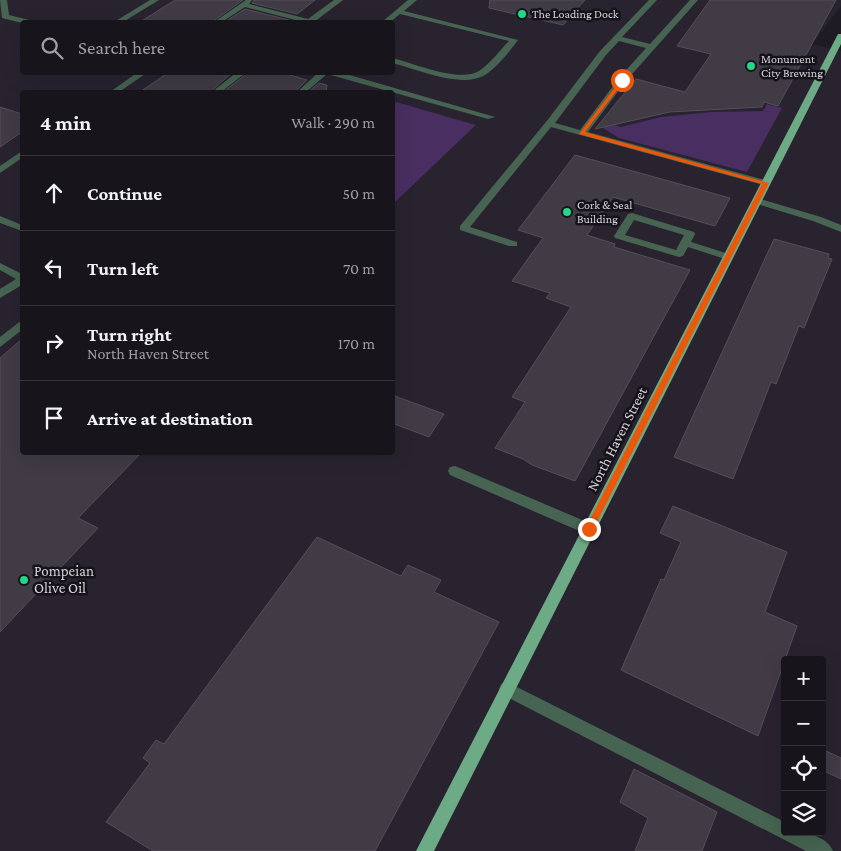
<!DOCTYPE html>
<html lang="en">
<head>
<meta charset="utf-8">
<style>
	body { margin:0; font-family:"Crimson Pro",serif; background:#242128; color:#f1f3f6 }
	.controls { position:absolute; right:15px; bottom:15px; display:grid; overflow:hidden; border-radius:5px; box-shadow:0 5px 20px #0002 }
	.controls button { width:45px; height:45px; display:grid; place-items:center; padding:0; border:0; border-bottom:1px solid #36333a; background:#17141b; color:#f1f3f6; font:25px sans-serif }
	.stop { position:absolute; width:15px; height:15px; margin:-11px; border:4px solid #ea580c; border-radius:50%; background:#fff }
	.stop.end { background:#ea580c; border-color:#fff; box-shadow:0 1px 5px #0008 }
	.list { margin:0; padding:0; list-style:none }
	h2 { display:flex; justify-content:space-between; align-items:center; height:65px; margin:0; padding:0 20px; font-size:21px }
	h2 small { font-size:16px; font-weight:400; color:#9e9ea3 }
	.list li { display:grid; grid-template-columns:32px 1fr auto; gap:15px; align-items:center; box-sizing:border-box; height:75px; padding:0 20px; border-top:1px solid #36333a }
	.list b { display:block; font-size:19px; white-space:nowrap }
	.list p { margin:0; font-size:16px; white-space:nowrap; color:#9e9ea3 }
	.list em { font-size:16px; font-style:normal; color:#9e9ea3 }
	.icon { flex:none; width:28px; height:28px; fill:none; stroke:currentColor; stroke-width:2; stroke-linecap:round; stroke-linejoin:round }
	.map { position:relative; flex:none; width:841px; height:851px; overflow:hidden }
	.search { position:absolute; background:#17141b; box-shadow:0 5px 20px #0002; left:20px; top:20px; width:375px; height:55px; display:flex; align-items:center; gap:12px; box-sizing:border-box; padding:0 18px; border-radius:5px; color:#9e9ea3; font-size:19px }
	.panel { position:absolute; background:#17141b; box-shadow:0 5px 20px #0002; left:20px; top:90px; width:375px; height:365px; border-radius:5px }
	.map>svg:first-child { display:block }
	.built { fill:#292330; fill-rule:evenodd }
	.green { fill:#492e61 }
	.building { fill:#403b45; stroke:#534f59 }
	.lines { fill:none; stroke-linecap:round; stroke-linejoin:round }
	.minor { fill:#466451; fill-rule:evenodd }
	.major { fill:#6cab85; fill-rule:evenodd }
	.route { fill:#ea580c }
	.poi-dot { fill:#21d887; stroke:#16121a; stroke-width:2 }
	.labels { text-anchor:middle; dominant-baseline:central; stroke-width:5; stroke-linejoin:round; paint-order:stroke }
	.far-poi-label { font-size:12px; fill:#d4d1d7; stroke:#16121a; text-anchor:start }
	.street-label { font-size:15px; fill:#d4d1d7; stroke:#16121a }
	.poi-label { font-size:15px; fill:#d4d1d7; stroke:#16121a; text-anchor:start }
</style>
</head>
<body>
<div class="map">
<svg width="841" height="851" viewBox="0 0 841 851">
	<rect width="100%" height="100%" fill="#1f1b24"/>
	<path class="built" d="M0,0H841V6L812,44L841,51V851H0ZM22,22H392V72H22ZM22,92H392L393,101L476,125L393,204L392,452H22ZM785,660H822V832H785Z"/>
	<g class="green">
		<polygon points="393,101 476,125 393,204 392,101"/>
		<polygon points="767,104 782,108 747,172 619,138 603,128 603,122 621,127 661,117 711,112 763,111"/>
	</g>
	<g class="building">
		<polygon points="175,0 243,0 212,22 140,22"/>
		<polygon points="254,0 315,0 297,14 252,3"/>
		<polygon points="490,0 585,0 563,25 489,8"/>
		<polygon points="710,0 836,0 778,106 764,102 762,107 670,112 595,129 636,79 685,92 711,54 677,46"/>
		<polygon points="245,9 289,20 286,22 225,22"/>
		<polygon points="169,72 233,72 210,92 140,92"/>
		<polygon points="249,72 280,72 307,80 295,92 223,92"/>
		<polygon points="319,83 327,85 326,92 308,92"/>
		<polygon points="0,107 22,114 22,132 0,147"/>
		<polygon points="575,155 730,198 715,226 613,197 587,235 615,244 614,247 690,270 575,481 532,465 523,459 495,448 525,402 512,397 571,307 546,298 550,293 512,281 543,238 518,230"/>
		<polygon points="774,239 829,254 828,258 832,259 804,328 799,326 776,384 771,382 733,479 674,457"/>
		<polygon points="22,339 22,452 142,452 78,518 98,528 0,632 0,358"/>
		<polygon points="392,395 444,414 429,437 392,423"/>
		<polygon points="673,506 787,552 765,612 797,626 758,736 621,670 661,579 664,580 681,542 660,533"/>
		<polygon points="317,537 401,576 408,565 441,580 434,592 499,622 375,851 153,851 106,822 150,763 143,758 156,740 164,744"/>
		<polygon points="822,749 841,758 841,779 822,770"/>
		<polygon points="634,769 717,812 702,851 635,851 648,818 620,802"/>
	</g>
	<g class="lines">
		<g class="minor">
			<polygon points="0,0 7,0 9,15 29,20 30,22 22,23 2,18"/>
			<polygon points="150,0 159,0 123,22 114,22"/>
			<polygon points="246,0 252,0 249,4 308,19 334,0 343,0 314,22 303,22 245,7 222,22 214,22"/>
			<path d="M408,0H417L404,11L518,40C509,52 496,69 483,76C459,88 417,69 392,63V58C413,63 459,83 479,71C490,64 499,51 509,41L400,14L390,22H382Z"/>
			<path d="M649,0H657L622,37L650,44L690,0H698L625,82L588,132L769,181V185H763L551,127L470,227L517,242V246H509L460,230V226L546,122L600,51ZM619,41L646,48L619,78L580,130L555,123L606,55Z"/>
			<polygon points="138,72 148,72 119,92 110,92"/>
			<polygon points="237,72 247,72 221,92 212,92"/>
			<polygon points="319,72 339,72 495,117 488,119 327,74 306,92 297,92"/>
			<polygon points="22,151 22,158 0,173 0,166"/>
			<polygon points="757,198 821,217 841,225 841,232 813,221 754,203 752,201"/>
			<path d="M632,213L694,232L695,234L691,242L732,255L733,257L728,260L688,247L683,256L679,257L615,238L614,236L628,214ZM634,220L684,235L676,250L625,235Z"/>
			<polygon points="0,216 22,225 22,231 0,223"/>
			<polygon points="0,263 22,274 22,285 0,298 0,289 16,279 0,270"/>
			<polygon points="22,320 22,330 0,347 0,337"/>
			<polygon points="455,466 594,525 596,529 594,533 589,535 584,533 450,475 448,471 450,467"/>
			<path d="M507,682L785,822V832C801,832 826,834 833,851H806L501,694L499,689L501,684Z"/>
		</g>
		<polygon class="major" points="838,34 841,34 841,44 434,851 416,851"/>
	</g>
	<polygon class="route" points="622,78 625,80 585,132 769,183 592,532 589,533 585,529 762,184 579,134"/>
	<g class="poi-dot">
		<circle cx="522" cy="14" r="5"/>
		<circle cx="751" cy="66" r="5"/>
		<circle cx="567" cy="212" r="5"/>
		<circle cx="24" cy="580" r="5"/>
	</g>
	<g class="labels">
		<g class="far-poi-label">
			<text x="532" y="14">The Loading Dock</text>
			<text x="761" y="59">Monument<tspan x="761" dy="14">City Brewing</tspan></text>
			<text x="577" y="205">Cork &amp; Seal<tspan x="577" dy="14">Building</tspan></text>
		</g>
		<g class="street-label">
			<text transform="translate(617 439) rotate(-63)">North Haven Street</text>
		</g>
		<g class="poi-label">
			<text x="34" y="571">Pompeian<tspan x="34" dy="17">Olive Oil</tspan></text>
		</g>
	</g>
</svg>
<div class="controls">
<button>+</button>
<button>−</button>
<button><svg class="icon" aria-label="locate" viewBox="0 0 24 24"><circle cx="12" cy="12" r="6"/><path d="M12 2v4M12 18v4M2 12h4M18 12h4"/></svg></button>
<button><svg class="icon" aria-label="layers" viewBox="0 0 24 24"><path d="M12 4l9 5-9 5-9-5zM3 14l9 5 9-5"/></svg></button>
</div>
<div class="stop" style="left:622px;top:80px"></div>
<div class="stop end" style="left:589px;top:529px"></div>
<div class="search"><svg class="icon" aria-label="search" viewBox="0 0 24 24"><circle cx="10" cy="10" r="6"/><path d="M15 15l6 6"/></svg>Search here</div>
<section class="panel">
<h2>4 min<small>Walk · 290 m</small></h2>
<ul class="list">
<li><svg class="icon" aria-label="ahead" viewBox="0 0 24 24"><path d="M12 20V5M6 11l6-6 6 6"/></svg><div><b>Continue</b></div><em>50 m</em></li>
<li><svg class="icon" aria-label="left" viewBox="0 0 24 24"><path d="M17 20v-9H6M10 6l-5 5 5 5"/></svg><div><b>Turn left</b></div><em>70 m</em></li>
<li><svg class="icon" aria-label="right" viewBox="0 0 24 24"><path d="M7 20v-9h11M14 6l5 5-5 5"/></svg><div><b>Turn right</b><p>North Haven Street</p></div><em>170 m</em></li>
<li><svg class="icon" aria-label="arrive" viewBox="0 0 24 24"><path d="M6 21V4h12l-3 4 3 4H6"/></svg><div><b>Arrive at destination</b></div></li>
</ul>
</section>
</div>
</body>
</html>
